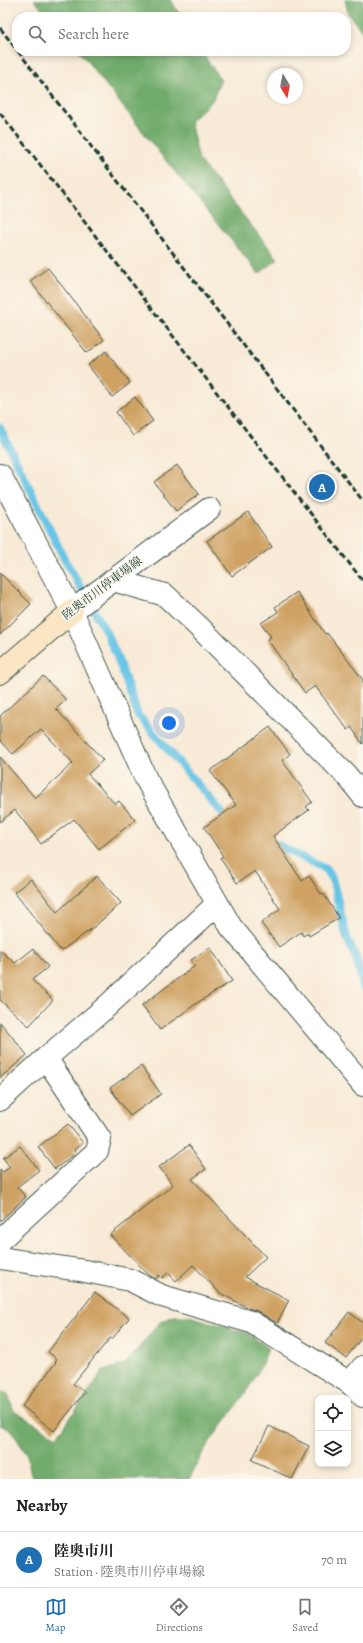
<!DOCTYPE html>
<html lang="en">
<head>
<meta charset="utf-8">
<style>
	body { margin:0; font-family:Alegreya,"Noto Serif JP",serif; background:#f6f6f6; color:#222 }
	.controls { position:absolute; right:12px; bottom:12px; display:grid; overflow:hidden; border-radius:8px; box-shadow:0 2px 6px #0003 }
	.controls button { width:36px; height:36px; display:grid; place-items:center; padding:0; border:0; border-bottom:1px solid #e0e0e0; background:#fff; color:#222; font:20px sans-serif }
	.compass { position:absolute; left:267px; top:68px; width:36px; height:36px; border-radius:50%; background:#fff; box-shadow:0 2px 6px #0003; rotate:170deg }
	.you { position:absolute; left:169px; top:723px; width:14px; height:14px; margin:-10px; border:3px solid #fff; border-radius:50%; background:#1a73e8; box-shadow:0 0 0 6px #1a73e833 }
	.badge { display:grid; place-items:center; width:26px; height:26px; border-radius:50%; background:#1f6fb2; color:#fff; font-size:13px; font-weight:700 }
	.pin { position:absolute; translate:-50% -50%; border:2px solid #fff; box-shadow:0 1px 4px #0006 }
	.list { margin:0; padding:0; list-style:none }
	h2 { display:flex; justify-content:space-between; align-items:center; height:52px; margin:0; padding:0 16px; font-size:17px }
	h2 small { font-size:13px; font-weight:400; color:#767676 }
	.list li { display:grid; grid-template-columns:26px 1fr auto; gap:12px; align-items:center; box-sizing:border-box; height:56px; padding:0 16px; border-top:1px solid #e0e0e0 }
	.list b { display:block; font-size:15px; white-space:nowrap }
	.list p { margin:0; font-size:13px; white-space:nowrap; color:#767676 }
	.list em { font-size:13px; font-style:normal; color:#767676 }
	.icon { flex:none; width:22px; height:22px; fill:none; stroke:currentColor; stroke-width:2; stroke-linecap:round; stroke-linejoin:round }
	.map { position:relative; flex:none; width:363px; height:1479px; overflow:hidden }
	.search { position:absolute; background:#fff; box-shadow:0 2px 6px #0003; left:12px; right:12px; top:12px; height:44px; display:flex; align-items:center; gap:10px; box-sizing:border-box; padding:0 14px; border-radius:16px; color:#767676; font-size:15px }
	.sheet { height:108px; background:#fff }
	nav { display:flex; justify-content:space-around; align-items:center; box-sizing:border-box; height:56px; border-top:1px solid #e0e0e0; background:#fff; font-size:11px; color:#767676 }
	nav a { display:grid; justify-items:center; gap:2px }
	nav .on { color:#1f6fb2 }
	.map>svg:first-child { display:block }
	.forest { fill:#71ac6c; stroke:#487450 }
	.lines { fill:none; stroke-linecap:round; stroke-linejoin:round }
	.stream { stroke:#67c5e6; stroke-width:8 }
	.building { fill:#cfa263 }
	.minor-casing { stroke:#40574c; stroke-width:24 }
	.tertiary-casing { stroke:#40574c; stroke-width:24 }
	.secondary-casing { stroke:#40574c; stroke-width:24 }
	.minor { stroke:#fff; stroke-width:22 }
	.tertiary { stroke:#fff; stroke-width:22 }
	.secondary { stroke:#fbe6c4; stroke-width:22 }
	.rail { stroke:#1f3d34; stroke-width:3; stroke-dasharray:6 3; stroke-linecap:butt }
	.labels { text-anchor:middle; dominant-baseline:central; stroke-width:3.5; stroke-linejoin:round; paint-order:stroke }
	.street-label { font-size:12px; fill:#1f3d34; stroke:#fbf7ec }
</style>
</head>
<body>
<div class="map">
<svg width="363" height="1479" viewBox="0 0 363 1479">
	<rect width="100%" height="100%" fill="#fbf7ec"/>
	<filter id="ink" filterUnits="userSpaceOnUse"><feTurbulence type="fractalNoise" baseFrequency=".025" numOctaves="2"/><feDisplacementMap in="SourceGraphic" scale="8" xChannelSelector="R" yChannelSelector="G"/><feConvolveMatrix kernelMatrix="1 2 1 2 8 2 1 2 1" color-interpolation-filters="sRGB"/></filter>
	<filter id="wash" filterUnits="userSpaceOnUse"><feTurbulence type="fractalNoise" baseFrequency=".012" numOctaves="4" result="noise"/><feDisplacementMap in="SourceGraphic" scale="16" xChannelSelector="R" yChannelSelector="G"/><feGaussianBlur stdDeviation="0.9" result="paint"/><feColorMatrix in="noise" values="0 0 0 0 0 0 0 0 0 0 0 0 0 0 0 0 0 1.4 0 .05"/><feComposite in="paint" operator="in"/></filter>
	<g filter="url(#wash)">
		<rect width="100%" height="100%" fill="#f8ead6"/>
		<g class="forest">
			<polygon points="34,0 171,0 181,17 49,17"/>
			<polygon points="345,0 363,0 363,33 348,13"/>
			<polygon points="79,51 201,51 221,80 212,101 190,121 199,160 278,259 259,274 162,156"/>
			<path d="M174,1316H189L247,1333L268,1348C256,1386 227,1416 205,1449C199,1459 195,1469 189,1479H35L31,1476L27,1455L12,1431L0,1425V1391L8,1394L14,1411L57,1437L103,1371L125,1364L160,1322Z"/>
		</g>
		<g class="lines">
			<g class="stream">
				<polyline points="0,428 64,558 105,630 116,654 138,715 229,821"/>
				<polyline points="270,841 326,869 332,878 347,938 356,958 363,986"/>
			</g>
		</g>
		<g id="blocks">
			<g class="building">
				<polygon points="48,268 104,340 87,353 30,281"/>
				<polygon points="106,351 130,383 112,397 88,365"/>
				<polygon points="135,397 153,421 133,436 116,412"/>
				<polygon points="177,465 199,494 176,511 154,482"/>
				<polygon points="248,512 272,547 232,576 207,541"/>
				<polygon points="0,573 31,604 0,635"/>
				<polygon points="297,592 325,634 327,633 363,680 363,744 351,727 348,730 315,686 305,693 267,639 271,637 261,623 278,612 275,607"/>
				<polygon points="43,676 66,700 56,709 103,760 88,774 115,804 119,801 135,820 99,849 74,819 41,844 15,810 0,822 0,757 35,798 73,763 41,729 13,754 0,740 0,716"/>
				<polygon points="270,727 290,754 282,760 312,802 306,807 309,810 273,836 302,881 309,876 321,894 323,893 339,918 309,936 308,933 303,936 301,932 279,947 261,923 280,909 255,871 237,883 220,858 223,856 204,827 236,805 210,771"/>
				<polygon points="97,876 121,903 93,928 61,951 14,892 31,879 57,912"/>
				<polygon points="210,947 232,981 197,1003 160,1030 142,1005 195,966 191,960"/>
				<polygon points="33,949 48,967 32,980 53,1000 29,1026 0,1000 0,950 15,963"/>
				<polygon points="0,1022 27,1055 0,1078"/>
				<polygon points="141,1066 161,1094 130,1116 110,1088"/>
				<polygon points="68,1124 83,1143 74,1150 76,1153 55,1169 38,1147"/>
				<polygon points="189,1145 206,1169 192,1179 266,1257 245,1277 289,1300 277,1323 257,1311 248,1308 220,1293 193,1265 176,1281 168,1273 162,1278 159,1275 156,1279 149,1275 110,1235 173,1185 159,1167"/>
				<polygon points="20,1146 39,1170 17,1187 26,1197 0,1221 0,1169 3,1172 10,1167 3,1158"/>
				<polygon points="95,1292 129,1318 112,1339 110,1338 73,1384 85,1392 54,1431 22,1406 56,1362 55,1361 57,1359 48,1352"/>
				<polygon points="349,1312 363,1323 363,1336 346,1358 325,1343"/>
				<polygon points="269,1426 309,1446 292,1479 252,1460"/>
			</g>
		</g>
	</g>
	<g filter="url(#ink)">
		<use href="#blocks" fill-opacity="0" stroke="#40574c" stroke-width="1"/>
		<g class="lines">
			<g class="minor-casing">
				<g id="minor">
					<polyline points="113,580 165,595 200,628 347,776 363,796"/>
					<polyline points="72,611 209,509"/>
					<polyline points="0,1100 46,1058 105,1008 217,904"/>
					<polyline points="0,1240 97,1151 100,1139 46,1058"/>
					<polyline points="0,1258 85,1271 130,1280 162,1296 251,1322 350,1383 363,1396"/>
					<polyline points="350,1383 363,1367"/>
				</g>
			</g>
			<g class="tertiary-casing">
				<polyline id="tertiary" points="0,475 72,611 146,779 231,927 363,1085"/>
			</g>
			<g class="secondary-casing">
				<polyline id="secondary" points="0,673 72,611"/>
			</g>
			<use href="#minor" class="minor"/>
			<use href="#tertiary" class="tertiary"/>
			<use href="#secondary" class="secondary"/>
			<g class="rail">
				<polyline points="0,28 17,50"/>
				<polyline points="18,51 363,501"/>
				<polyline points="0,113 363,581"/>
			</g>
		</g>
	</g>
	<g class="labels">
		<g class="street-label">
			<text transform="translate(102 588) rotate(-37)">陸奥市川停車場線</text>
		</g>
	</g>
</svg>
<div class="controls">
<button><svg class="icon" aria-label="locate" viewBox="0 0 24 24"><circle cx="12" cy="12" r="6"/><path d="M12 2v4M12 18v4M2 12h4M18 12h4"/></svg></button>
<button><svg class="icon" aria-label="layers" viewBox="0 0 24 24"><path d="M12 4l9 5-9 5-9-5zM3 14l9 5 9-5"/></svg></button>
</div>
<svg class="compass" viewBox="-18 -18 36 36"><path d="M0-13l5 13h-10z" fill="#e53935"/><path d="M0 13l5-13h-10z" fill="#767676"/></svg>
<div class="you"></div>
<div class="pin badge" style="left:322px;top:487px">A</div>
<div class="search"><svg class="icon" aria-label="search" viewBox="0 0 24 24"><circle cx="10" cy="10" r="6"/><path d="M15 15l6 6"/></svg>Search here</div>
</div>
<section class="sheet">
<h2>Nearby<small></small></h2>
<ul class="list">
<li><span class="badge">A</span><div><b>陸奥市川</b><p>Station · 陸奥市川停車場線</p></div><em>70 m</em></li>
</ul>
</section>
<nav>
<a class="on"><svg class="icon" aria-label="map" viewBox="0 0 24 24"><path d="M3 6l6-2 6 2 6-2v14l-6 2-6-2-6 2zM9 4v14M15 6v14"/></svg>Map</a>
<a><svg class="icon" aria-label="directions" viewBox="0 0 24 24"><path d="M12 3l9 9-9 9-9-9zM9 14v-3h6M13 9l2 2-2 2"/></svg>Directions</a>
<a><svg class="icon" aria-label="saved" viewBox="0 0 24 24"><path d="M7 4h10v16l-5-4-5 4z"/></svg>Saved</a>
</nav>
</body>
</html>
